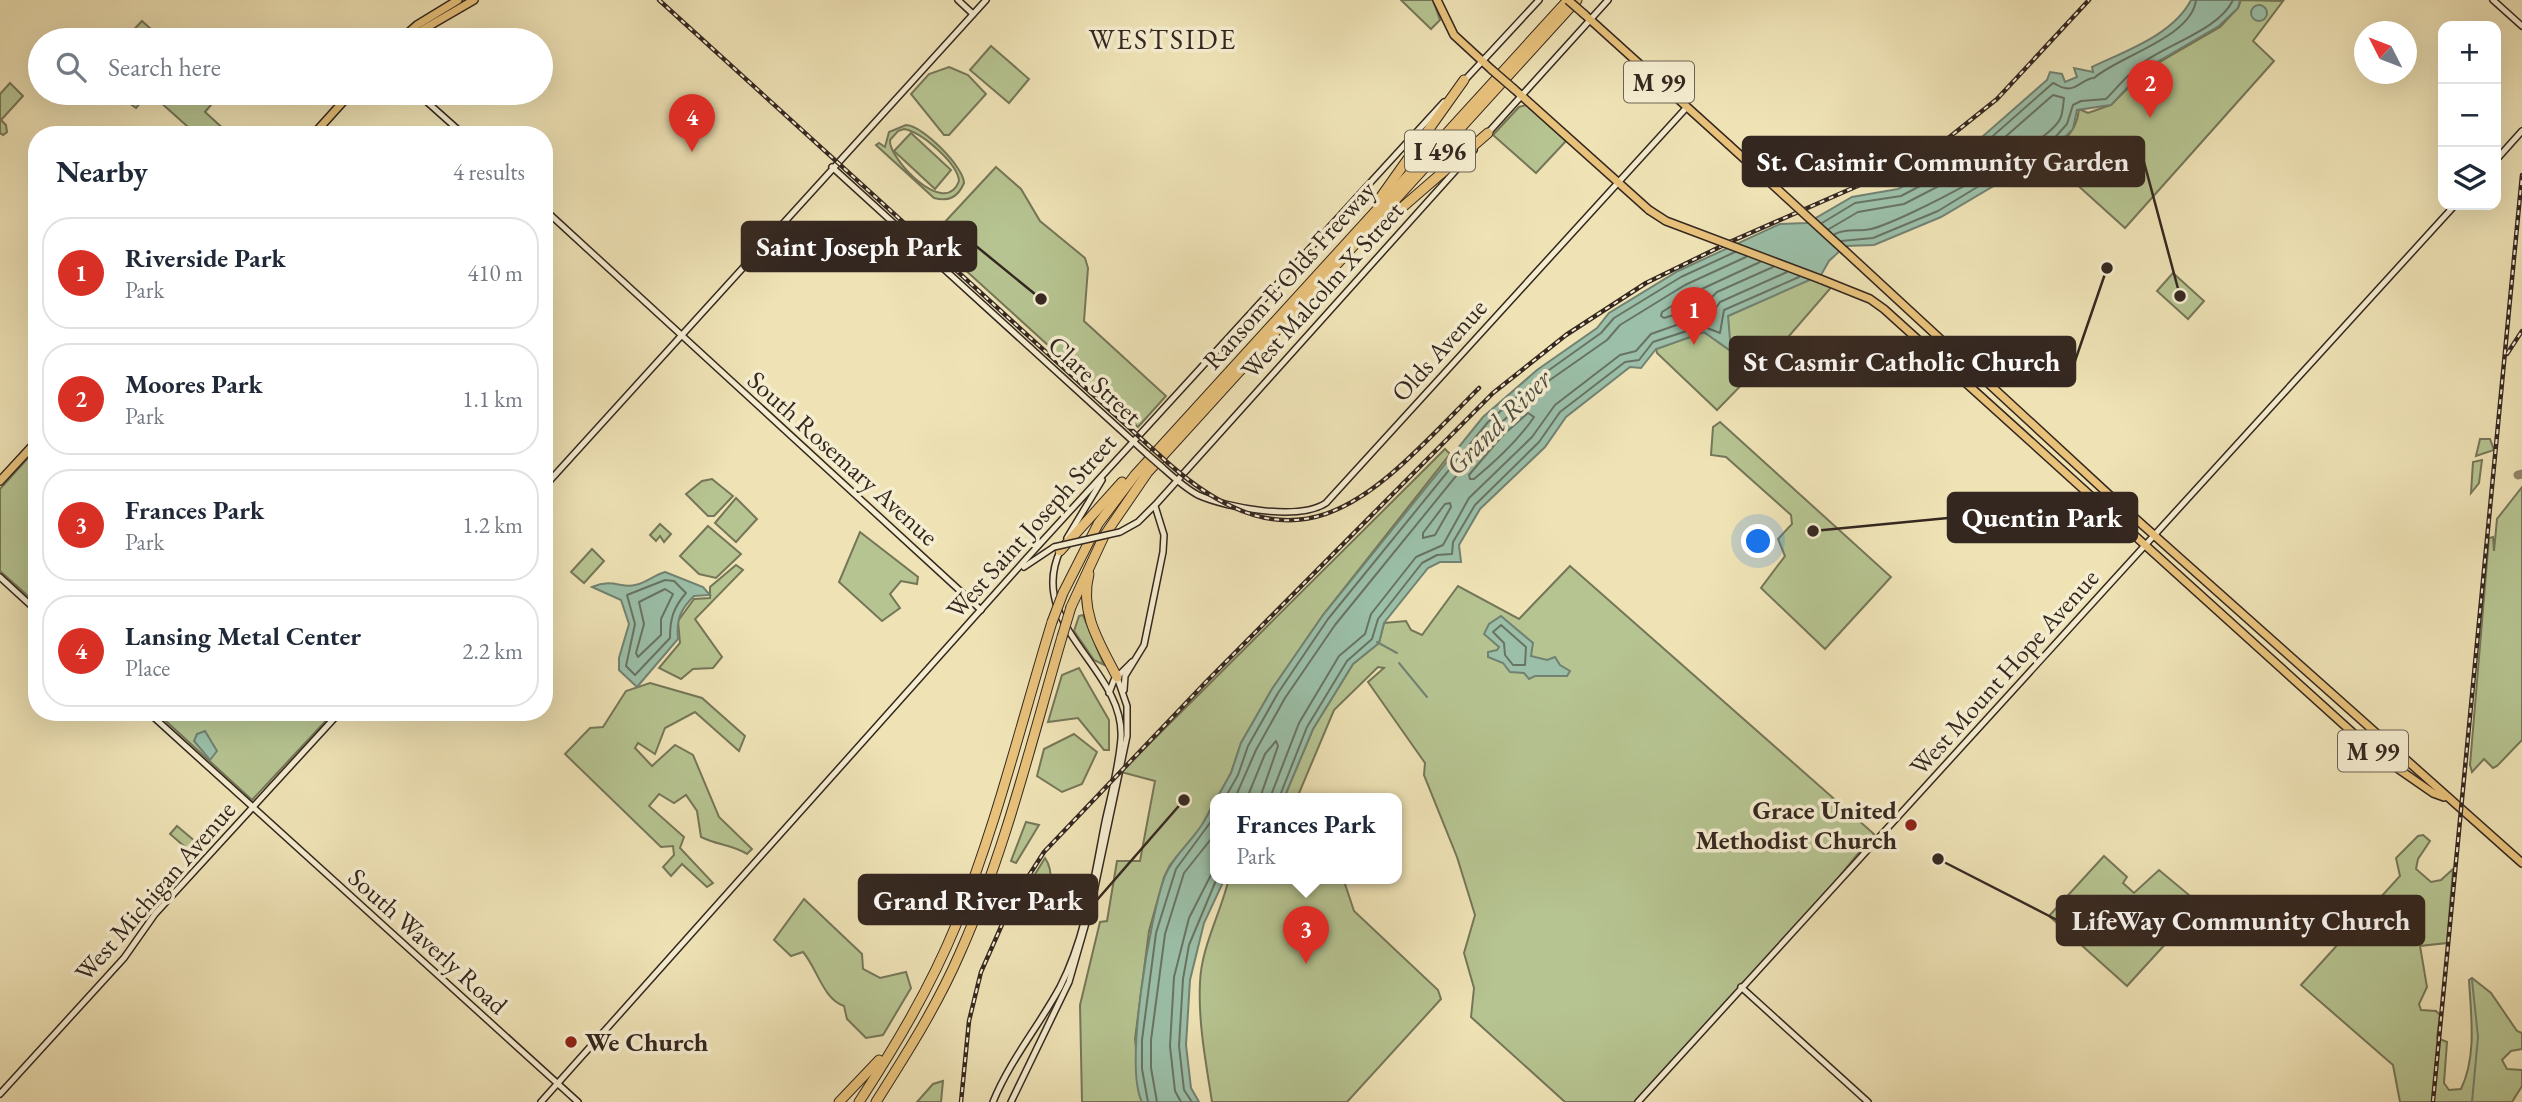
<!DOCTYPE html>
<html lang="en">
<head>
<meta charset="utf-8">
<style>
	body { margin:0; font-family:"EB Garamond",serif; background:#f6f6f7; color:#1f2937 }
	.controls { position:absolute; right:21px; top:21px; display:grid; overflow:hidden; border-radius:14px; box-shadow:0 7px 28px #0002 }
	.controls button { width:63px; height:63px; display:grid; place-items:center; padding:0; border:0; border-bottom:2px solid #e0e1e3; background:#fff; color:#1f2937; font:35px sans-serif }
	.compass { position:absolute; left:2354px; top:21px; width:63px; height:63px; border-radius:50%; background:#fff; box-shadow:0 7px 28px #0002; rotate:312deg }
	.you { position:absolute; left:1759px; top:542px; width:24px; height:24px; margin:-18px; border:5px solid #fff; border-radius:50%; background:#1a73e8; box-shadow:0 0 0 10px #1a73e833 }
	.badge { display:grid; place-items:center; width:46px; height:46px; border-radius:50%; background:#d93025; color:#fff; font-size:23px; font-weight:700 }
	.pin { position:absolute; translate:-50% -58px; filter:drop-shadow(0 2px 4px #0008) }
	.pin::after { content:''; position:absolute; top:37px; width:24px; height:21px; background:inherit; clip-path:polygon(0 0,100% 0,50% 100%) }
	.popup { position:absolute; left:1210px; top:793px; width:192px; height:91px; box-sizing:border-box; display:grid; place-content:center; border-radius:14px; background:#fff; filter:drop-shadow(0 2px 5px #0005); font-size:23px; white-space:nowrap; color:#747a83 }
	.popup b { font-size:26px; color:#1f2937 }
	.popup::after { content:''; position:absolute; left:50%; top:100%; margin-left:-14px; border:14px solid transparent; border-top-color:#fff }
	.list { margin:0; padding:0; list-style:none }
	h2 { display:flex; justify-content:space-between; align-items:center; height:91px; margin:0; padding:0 28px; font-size:30px }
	h2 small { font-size:23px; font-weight:400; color:#747a83 }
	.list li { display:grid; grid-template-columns:46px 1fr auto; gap:21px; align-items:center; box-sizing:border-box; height:112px; margin:0 14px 14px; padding:0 14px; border:2px solid #e0e1e3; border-radius:28px }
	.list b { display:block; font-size:26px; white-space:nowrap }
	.list p { margin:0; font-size:23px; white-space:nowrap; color:#747a83 }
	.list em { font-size:23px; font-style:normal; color:#747a83 }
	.icon { flex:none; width:38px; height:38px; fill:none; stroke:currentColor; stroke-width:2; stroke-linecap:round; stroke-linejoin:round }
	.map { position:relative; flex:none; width:2522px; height:1102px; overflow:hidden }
	.search { position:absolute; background:#fff; box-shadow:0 7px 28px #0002; left:28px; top:28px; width:525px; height:77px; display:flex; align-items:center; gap:18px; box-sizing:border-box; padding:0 24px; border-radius:38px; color:#747a83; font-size:26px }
	.panel { position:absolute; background:#fff; box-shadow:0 7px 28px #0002; left:28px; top:126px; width:525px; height:595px; border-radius:28px }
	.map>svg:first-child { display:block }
	.green { fill:#b6c491; stroke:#757658; stroke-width:2; fill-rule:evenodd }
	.water { fill:#9bbfa8; stroke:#728272; stroke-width:2 }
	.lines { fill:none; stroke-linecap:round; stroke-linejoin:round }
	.shore { stroke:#687364; stroke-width:2 }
	.stream { stroke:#728272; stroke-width:2 }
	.taxiway { stroke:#92856b; stroke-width:9 }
	.secondary-casing { stroke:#342720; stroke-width:8 }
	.primary-casing { stroke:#342720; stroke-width:10 }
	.highway-casing { stroke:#342720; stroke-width:11 }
	.secondary { stroke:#f5edd0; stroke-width:5 }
	.primary { stroke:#e8c27b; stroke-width:7 }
	.highway { stroke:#e8c27b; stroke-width:9 }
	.rail-casing { stroke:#342720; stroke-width:4.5 }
	.rail { stroke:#f5edd0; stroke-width:2; stroke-dasharray:5; stroke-linecap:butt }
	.secondary-bridge-casing { stroke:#342720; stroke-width:8; stroke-linecap:butt }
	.primary-bridge-casing { stroke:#342720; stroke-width:10; stroke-linecap:butt }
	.highway-bridge-casing { stroke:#342720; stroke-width:11; stroke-linecap:butt }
	.secondary-bridge { stroke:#f5edd0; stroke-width:5 }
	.primary-bridge { stroke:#e8c27b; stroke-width:7 }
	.highway-bridge { stroke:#e8c27b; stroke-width:9 }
	.poi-dot { fill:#8f2418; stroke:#f5edd0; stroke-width:2.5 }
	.labels { text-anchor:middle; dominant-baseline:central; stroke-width:7; stroke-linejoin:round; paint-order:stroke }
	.shield { fill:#f5edd0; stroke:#6e6255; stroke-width:2 }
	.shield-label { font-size:24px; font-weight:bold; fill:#342720 }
	.street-label { font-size:26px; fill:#342720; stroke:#f5edd0 }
	.poi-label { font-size:26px; font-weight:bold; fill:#342720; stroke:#f5edd0; text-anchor:end }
	.neighbourhood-label { font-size:28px; letter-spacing:2px; fill:#342720; stroke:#f5edd0 }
	.water-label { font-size:28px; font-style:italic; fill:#4e4d42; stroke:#f5edd0 }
	.leader { fill:none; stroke:#342720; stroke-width:2.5 }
	.callout-dot { fill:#342720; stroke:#f5edd0; stroke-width:2.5 }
	.callout { fill:#342720; stroke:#342720; stroke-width:2.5 }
	.callout-label { font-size:28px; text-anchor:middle; font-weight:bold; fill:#fff }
</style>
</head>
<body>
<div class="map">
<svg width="2522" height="1102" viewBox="0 0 2522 1102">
	<rect width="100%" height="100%" fill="#efe3b6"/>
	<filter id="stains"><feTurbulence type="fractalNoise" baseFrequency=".00286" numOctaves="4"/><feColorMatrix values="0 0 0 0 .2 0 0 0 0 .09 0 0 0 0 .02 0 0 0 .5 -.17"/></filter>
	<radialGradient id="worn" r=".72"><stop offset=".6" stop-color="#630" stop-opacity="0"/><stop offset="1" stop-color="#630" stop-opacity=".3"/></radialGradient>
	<g class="green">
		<polygon points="1401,0 1433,0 1440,20 1431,29"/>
		<path d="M2241,0L2283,1L2253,41L2274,61L2125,228L2053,163L2041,168L2036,161C2056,149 2077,135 2079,109L2088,113L2111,105L2146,70L2220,27L2238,8Z"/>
		<polygon points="142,21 163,40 124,40"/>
		<polygon points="991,46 1029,79 1009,103 970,70"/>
		<polygon points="949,67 968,75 986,94 949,135 944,135 911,94 929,74"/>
		<polygon points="10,83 23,96 1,120 6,125 7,132 3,135 0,133 0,94"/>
		<polygon points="115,93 149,93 136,108"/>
		<polygon points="150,93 221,93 205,112 228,133 197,135"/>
		<polygon points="1526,105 1566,141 1536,173 1493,135 1519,107"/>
		<path d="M906,125C922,125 964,167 964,183C958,197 949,202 934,198L876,145L879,143L885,147L889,132ZM904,129C922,132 958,164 959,181C945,219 888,158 890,140L898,131Z"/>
		<polygon points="911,133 951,170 935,189 894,151"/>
		<polygon points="996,167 1021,189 1040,221 1085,258 1088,268 1084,321 1166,396 1138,427 930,238"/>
		<polygon points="2173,273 2204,301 2188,319 2157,291"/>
		<polygon points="1816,276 1835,283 1789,336 1717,410 1657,353 1656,349 1704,332 1729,350 1728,316"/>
		<polygon points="1720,422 1891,577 1825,649 1761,588 1785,556 1778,539 1792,524 1791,515 1726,457 1711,455 1713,427"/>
		<polygon points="2480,439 2490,439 2494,450 2476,456"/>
		<polygon points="37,448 37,604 0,571 0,489"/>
		<polygon points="1445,449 1450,454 1323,615 1272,689 1241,743 1231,773 1201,827 1170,865 1164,877 1149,931 1135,1039 1142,1102 1082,1102 1080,1005 1100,922 1107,921 1117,861 1140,861 1155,781 1121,772"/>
		<polygon points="2482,460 2479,483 2471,493 2473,462"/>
		<polygon points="712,479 733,496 714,516 708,516 686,494 702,481"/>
		<polygon points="2522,487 2522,740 2497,766 2493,768 2484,759 2472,772 2470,765 2489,538 2493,537 2494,551 2497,519"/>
		<polygon points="736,498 757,519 736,542 715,523"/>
		<polygon points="660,524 671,534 664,542 660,536 656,541 650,535"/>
		<polygon points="708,526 741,554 716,578 699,574 680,556"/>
		<polygon points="860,532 918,577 917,584 901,581 890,594 900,608 882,621 839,582"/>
		<polygon points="592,549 604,561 584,583 571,572"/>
		<polygon points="736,565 743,570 695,619 722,657 713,668 693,669 681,679 659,668 680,643 678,621 694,599 710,598 710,587"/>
		<polygon points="1570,566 1874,834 1818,903 1638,1102 1565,1102 1471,1017 1474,988 1464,953 1475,915 1457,857 1424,775 1425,763 1368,682 1384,668 1378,667 1334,710 1297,798 1284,798 1313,729 1353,664 1379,643 1384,623 1406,621 1411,630 1422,635 1458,586 1519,619"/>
		<polygon points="1083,615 1104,665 1094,660 1074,631 1079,616"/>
		<polygon points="1079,668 1109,720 1109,750 1104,750 1078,718 1048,722 1062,675"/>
		<path d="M650,683L702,698L745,736L739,751L695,712L665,728L655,754L638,743L635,748L652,766L675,745L693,755L719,817L752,849L747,854C733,845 717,845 701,837L697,811L686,795L674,803L659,794L649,806L684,837L680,848L713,883L707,887L682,864L671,876L663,867L674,855L673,846L661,847L565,754L590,728L603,727L626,691Z"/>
		<polygon points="156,712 334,712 252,800"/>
		<polygon points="1074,734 1097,752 1082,784 1062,792 1037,776 1044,749"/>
		<polygon points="1026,822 1039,825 1016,863 1011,861"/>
		<polygon points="177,826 202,847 192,853 170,834"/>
		<path d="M2423,835L2430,841L2418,859L2416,869L2431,882L2441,880L2453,869L2447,943L2420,946L2427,987L2419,1004L2421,1010L2436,1011L2440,1015L2437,1038L2447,1042L2444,1083L2449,1090L2461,1089C2477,1056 2471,1015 2469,980L2472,978L2491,993L2517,1031L2522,1033V1049L2511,1051L2502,1060L2507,1069L2522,1070V1086L2512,1102H2400L2393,1065L2301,985L2400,876L2396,858L2418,836Z"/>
		<polygon points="2104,856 2127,877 2123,883 2134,893 2159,870 2201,905 2127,986 2049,916"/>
		<path d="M1045,858C1055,872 1050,893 1043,908L1029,905L1024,892Z"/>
		<path d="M1229,878H1343L1354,911L1438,990L1441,999L1347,1102H1212C1206,1063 1198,1022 1200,983C1201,947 1221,913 1229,878Z"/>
		<path d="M804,899L862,954L863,969L880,978L906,972L911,988L883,1035L866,1038L847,1019L844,1006C823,999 817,968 803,952L791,956L774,940Z"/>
		<polygon points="943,1081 941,1102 917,1102 933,1084"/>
	</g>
	<g class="water">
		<path d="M2191,0H2240L2238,8L2219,26L2145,69L2111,105L2077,110L2073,129L2046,155L1941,217L1874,245L1845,246L1829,261L1821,275L1728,316L1731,351L1704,332L1656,349L1641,368L1630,367L1566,417L1545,447L1480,509L1459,545L1461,562H1440L1428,568L1384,623L1379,643L1353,664L1313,729L1284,798H1217L1231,773L1241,743L1272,689L1323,615L1483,417L1537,370L1597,328L1609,313L1678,271L1780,224L1807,223L1852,197L1898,189L1957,159L2047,80L2050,72L2062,74L2065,82L2077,77L2074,68L2093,72L2092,67C2125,51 2173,35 2191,0Z"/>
		<circle cx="2259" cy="13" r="8"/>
		<path d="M665,572L703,587L710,595L694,596C680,610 676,620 678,639L637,687L619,670V658L629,624L621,600L592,587C613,578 622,589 635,585C646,583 654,575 665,572Z"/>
		<polygon points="1501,616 1533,643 1531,656 1547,660 1555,657 1560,665 1570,671 1567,676 1535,676 1529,679 1524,673 1510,672 1503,663 1488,657 1488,652 1497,650 1499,647 1484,634 1489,624"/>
		<polygon points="205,731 217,751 210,760 194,741 197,734"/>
		<path d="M1215,801V878H1225L1204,923L1190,980L1186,1045L1191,1088L1199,1102H1142C1124,1066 1150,916 1165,876C1172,858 1188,845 1199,829C1205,821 1210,810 1215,801Z"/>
	</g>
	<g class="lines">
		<g class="shore">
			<path d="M1822,223L1855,203L1901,196L1960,165L2053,83C2057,84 2060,88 2065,88C2076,91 2084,78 2094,78C2119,56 2192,37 2196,0"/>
			<path d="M1829,229L1858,212L1904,204L1964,173L2053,95L2064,98C2063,104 2063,114 2060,119C2047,146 1904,221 1871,229C1859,232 1846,228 1835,234"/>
			<path d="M1841,241L1873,238L1938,211L2051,142L2067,124L2073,105L2081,101L2106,99C2118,87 2127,75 2141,64C2167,44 2219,30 2233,0"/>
			<polyline points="1760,262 1691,294 1662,312 1661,316 1664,318 1703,306 1717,292 1773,267"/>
			<path d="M1528,413L1534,417C1518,441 1496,461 1474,479H1470L1469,475L1502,436Z"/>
			<polygon points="1450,503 1451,507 1435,535 1423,538 1423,533 1445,504"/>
			<path d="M665,580L674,581L686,593C673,608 670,619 670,638L635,675L626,666L635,624L627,595Z"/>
			<polygon points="665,589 673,594 661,619 661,635 638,657 636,653 644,624 639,602"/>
			<polygon points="1501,625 1526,647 1525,665 1513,665 1505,655 1504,643 1493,632"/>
			<polyline points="1225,798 1238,775 1248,746 1278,693 1328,619 1488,422 1542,375 1601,333 1614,318 1681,277 1735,252"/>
			<polyline points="1235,798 1256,750 1285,698 1335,625 1495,428 1547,382 1607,340 1620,325 1685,285 1746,257"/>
			<polyline points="1247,798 1265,754 1276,741 1278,746 1260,798"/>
			<polyline points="1270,798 1299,723 1339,656 1365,634 1371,614 1416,557 1443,545 1469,498 1532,437 1555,405 1620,355 1636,351 1651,334 1699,317 1710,317 1720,302 1787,272"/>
			<polyline points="1279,798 1307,727 1347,661 1372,639 1378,619 1422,563 1437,555 1452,554 1453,542 1475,505 1539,442 1560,412 1625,362 1639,360 1653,342 1702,326 1720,333 1724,310 1799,277"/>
			<polyline points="1148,1102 1142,1069 1142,1040 1156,933 1176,869 1215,816"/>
			<polyline points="1157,1102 1151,1068 1151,1040 1165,934 1184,873 1215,834"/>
			<polyline points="1181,1102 1175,1091 1170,1046 1174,977 1189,918 1215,867"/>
			<polyline points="1192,1102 1184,1090 1179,1046 1183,979 1189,945 1217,878"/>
		</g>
		<g class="stream">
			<polyline points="1377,642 1397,653"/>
			<polyline points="1399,663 1427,697"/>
			<polyline points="2472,1102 2478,1037 2472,980"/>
		</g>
		<polyline class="taxiway" points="2518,475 2522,474"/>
		<g class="secondary-casing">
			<g id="secondary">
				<polyline points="958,0 973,14"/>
				<polyline points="2493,0 2522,26"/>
				<polyline points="1463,82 1539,0"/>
				<polyline points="417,93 464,135"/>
				<polyline points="1487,134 1608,0"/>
				<polyline points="2496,160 2522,131"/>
				<polyline points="832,167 1147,454"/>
				<polyline points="544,209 981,610"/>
				<path d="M1163,468C1174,478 1185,488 1198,495C1227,508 1299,521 1326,503L1687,107"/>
				<polyline points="544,487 986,0"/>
				<polyline points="1120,532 1138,522 1157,503 1474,150"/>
				<polyline points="1067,538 1102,480"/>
				<polyline points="1024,567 1054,547"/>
				<polyline points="0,577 37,611"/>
				<polyline points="1124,690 1125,676 1144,645 1163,552 1164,535 1155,506"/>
				<polyline points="1109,693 1114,680 1132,662"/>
				<polyline points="148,712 578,1102"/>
				<polyline points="1094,892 1127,736 1127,706 1117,677"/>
				<polyline points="1741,987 1868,1102"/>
				<polyline points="0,1094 124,958 155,914 340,712"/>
				<polyline points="541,1102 1026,559 1444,102"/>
				<path d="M993,1102C1010,1060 1039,1026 1060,987C1086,936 1094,878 1105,822C1111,795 1119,766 1121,738C1125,668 1024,625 1061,549"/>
				<polyline points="1011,1102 1069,982 1092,902"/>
				<polyline points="1638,1102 2455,205"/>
			</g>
		</g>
		<g class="primary-casing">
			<g id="primary">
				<polyline points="1437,0 1454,35 1492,70"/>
				<polyline points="1584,14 1728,144"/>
				<polyline points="400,40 417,25 458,0"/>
				<polyline points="405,40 474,0"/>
				<polyline points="1514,89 1649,210"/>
				<polyline points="313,135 351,93"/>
				<polyline points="1845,251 2118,503 2522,863"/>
				<polyline points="1820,279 1870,299 1884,309 2374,752 2433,793 2444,797"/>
				<polyline points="0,481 37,441"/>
			</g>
		</g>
		<g class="highway-casing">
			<g id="highway">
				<polyline points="1380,198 1464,80"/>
				<polyline points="1376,230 1488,133"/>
				<polyline points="1060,551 1122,482"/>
				<path d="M1089,574C1079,612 1100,644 1117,677"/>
				<polyline points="1063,593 1098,524 1135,475 1568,0"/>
				<polyline points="1071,607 1104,536 1148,472 1577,0"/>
				<polyline points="839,1102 879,1060"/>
				<path d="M859,1102C896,1045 930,988 956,925C996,827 1021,723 1052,622"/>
				<path d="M876,1102C907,1053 937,1006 960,953C1005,852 1031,743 1062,637"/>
			</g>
		</g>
		<use href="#secondary" class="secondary"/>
		<use href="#primary" class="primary"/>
		<use href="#highway" class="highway"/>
		<g class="rail-casing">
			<g id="rail">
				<path d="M659,0L1168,463C1307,585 1378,489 1479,388"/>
				<polyline points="2507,354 2522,331"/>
				<polyline points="2433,1101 2522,175"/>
				<polyline points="961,1102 969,1021 981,972 1012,902 1044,852 1206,682 1493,393 1566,335 1646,283 1732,241 1894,170 1947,139 1997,99 2089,0"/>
			</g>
		</g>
		<use href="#rail" class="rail"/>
		<g class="secondary-bridge-casing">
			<g id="secondary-bridge">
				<polyline points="1147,454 1163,468"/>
				<polyline points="1054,547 1120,532"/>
			</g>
		</g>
		<g class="primary-bridge-casing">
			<g id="primary-bridge">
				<polyline points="1568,0 1584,14"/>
				<polyline points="1492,70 1514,89"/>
				<polyline points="1728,144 1845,251"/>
				<polyline points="1649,210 1666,221 1820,279"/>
			</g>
		</g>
		<g class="highway-bridge-casing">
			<g id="highway-bridge">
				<polyline points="1052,622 1063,593"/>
				<polyline points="1062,637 1071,607"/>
			</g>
		</g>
		<use href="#secondary-bridge" class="secondary-bridge"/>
		<use href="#primary-bridge" class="primary-bridge"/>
		<use href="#highway-bridge" class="highway-bridge"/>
	</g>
	<g class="poi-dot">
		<circle cx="1911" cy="825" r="7"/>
		<circle cx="571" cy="1042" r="7"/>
	</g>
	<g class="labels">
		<g class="shield">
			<rect x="1624" y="61.5" width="70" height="41" rx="5"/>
			<rect x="1405" y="130.5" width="70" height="41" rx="5"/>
			<rect x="2338" y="730.5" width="70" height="41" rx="5"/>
		</g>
		<g class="shield-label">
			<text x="1659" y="82">M 99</text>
			<text x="1440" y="151">I 496</text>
			<text x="2373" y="751">M 99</text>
		</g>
		<g class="street-label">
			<text transform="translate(1289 275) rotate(-48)">Ransom E Olds Freeway</text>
			<text transform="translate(1322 290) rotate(-48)">West Malcolm X Street</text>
			<text transform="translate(1439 350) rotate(-48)">Olds Avenue</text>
			<text transform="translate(1095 380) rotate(43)">Clare Street</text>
			<text transform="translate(843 458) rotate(42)">South Rosemary Avenue</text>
			<text transform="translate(1031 526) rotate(-48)">West Saint Joseph Street</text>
			<text transform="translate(2004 672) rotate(-48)">West Mount Hope Avenue</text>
			<text transform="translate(155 891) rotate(-49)">West Michigan Avenue</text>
			<text transform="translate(428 941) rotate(42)">South Waverly Road</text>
		</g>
		<g class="poi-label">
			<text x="1897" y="810">Grace United<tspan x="1897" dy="30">Methodist Church</tspan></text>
			<text x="585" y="1042" text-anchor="start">We Church</text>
		</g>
		<g class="neighbourhood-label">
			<text x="1163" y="39">WESTSIDE</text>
		</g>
		<g class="water-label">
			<text transform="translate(1498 422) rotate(-45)">Grand River</text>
		</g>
	</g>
	<path class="leader" d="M2180 296L2144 162M1041 299L976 246M2107 268L2075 361M1813 531L1948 518M1184 800L1097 900M1938 859L2057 920"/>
	<g class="callout-dot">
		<circle cx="2180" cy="296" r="7"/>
		<circle cx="1041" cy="299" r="7"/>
		<circle cx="2107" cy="268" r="7"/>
		<circle cx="1813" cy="531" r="7"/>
		<circle cx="1184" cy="800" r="7"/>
		<circle cx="1938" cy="859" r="7"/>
	</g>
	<g class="callout">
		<rect x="1743" y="137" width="401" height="49" rx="7"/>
		<rect x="742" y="222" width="234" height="49" rx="7"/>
		<rect x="1730" y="337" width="345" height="49" rx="7"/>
		<rect x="1948" y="493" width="189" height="49" rx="7"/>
		<rect x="859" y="875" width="238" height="49" rx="7"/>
		<rect x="2057" y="896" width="367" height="49" rx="7"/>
	</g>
	<g class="callout-label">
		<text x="1943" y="171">St. Casimir Community Garden</text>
		<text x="859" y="256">Saint Joseph Park</text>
		<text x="1902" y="371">St Casmir Catholic Church</text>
		<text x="2042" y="527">Quentin Park</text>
		<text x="978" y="910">Grand River Park</text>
		<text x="2241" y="930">LifeWay Community Church</text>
	</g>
	<rect width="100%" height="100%" filter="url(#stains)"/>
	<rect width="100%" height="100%" fill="url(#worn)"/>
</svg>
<div class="controls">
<button>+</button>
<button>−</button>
<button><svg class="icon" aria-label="layers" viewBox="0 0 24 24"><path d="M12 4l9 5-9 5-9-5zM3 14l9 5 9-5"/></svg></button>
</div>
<svg class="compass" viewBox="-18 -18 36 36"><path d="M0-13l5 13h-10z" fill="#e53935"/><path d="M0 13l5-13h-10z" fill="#747a83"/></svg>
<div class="you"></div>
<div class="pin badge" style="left:1694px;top:345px">1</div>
<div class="pin badge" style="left:2150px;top:118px">2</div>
<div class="pin badge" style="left:1306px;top:964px">3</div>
<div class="popup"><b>Frances Park</b>Park</div>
<div class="pin badge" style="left:692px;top:152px">4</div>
<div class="search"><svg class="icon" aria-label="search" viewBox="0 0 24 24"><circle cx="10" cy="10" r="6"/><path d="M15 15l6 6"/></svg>Search here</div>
<section class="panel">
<h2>Nearby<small>4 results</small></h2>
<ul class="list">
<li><span class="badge">1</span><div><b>Riverside Park</b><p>Park</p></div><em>410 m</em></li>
<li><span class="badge">2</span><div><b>Moores Park</b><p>Park</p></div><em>1.1 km</em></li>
<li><span class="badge">3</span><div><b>Frances Park</b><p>Park</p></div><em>1.2 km</em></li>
<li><span class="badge">4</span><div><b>Lansing Metal Center</b><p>Place</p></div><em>2.2 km</em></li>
</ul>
</section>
</div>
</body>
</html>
